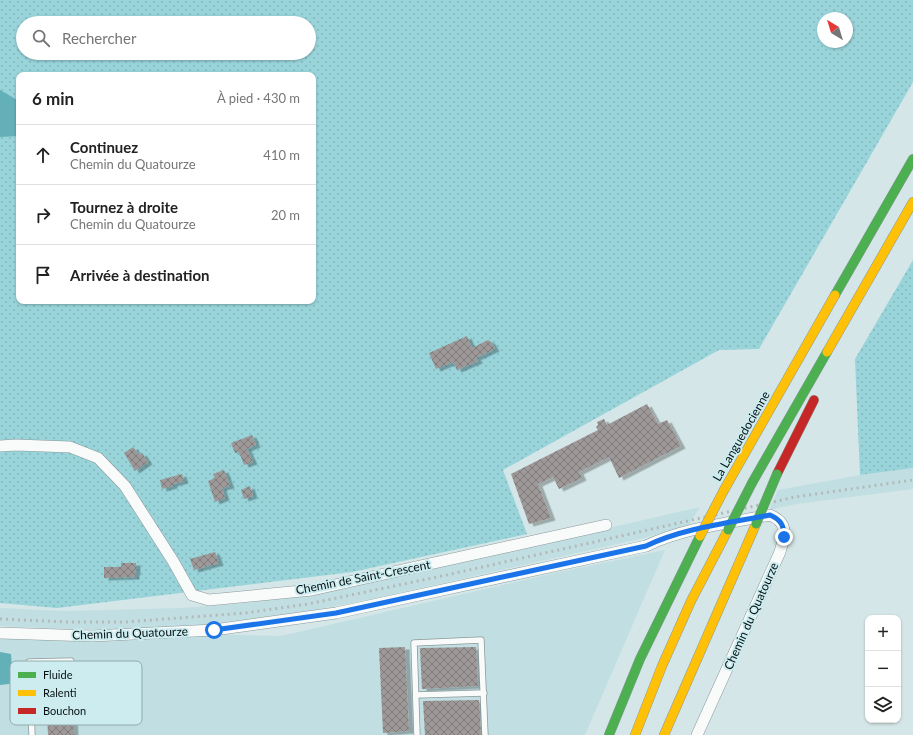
<!DOCTYPE html>
<html lang="fr">
<head>
<meta charset="utf-8">
<style>
	body { margin:0; font-family:Lato,sans-serif; background:#f2f2f2; color:#222 }
	.controls { position:absolute; right:12px; bottom:12px; display:grid; overflow:hidden; border-radius:8px; box-shadow:0 1px 3px #0004 }
	.controls button { width:36px; height:36px; display:grid; place-items:center; padding:0; border:0; border-bottom:1px solid #e0e0e0; background:#fff; color:#222; font:20px sans-serif }
	.compass { position:absolute; left:817px; top:12px; width:36px; height:36px; border-radius:50%; background:#fff; box-shadow:0 1px 3px #0004; rotate:322deg }
	.stop { position:absolute; width:12px; height:12px; margin:-9px; border:3px solid #1a73e8; border-radius:50%; background:#fff }
	.stop.end { background:#1a73e8; border-color:#fff; box-shadow:0 1px 4px #0008 }
	.list { margin:0; padding:0; list-style:none }
	h2 { display:flex; justify-content:space-between; align-items:center; height:52px; margin:0; padding:0 16px; font-size:17px }
	h2 small { font-size:13px; font-weight:400; color:#767676 }
	.list li { display:grid; grid-template-columns:26px 1fr auto; gap:12px; align-items:center; box-sizing:border-box; height:60px; padding:0 16px; border-top:1px solid #e0e0e0 }
	.list b { display:block; font-size:15px; white-space:nowrap }
	.list p { margin:0; font-size:13px; white-space:nowrap; color:#767676 }
	.list em { font-size:13px; font-style:normal; color:#767676 }
	.icon { flex:none; width:22px; height:22px; fill:none; stroke:currentColor; stroke-width:2; stroke-linecap:round; stroke-linejoin:round }
	.map { position:relative; flex:none; width:913px; height:735px; overflow:hidden }
	.search { position:absolute; background:#fff; box-shadow:0 1px 3px #0004; left:16px; top:16px; width:300px; height:44px; display:flex; align-items:center; gap:10px; box-sizing:border-box; padding:0 14px; border-radius:22px; color:#767676; font-size:15px }
	.panel { position:absolute; background:#fff; box-shadow:0 1px 3px #0004; left:16px; top:72px; width:300px; height:232px; border-radius:8px }
	.map>svg:first-child { display:block }
	.built { fill:#c1dfe2 }
	.grass { fill:url(#grass-dots); fill-rule:evenodd }
	.water { fill:#64b0b9 }
	.building { fill:url(#building-cross-hatch); filter:url(#shadow) }
	.lines { fill:none; stroke-linecap:round; stroke-linejoin:round }
	.lane-casing { stroke:#8b9899; stroke-width:7 }
	.street-casing { stroke:#8b9899; stroke-width:12 }
	.fast-casing { stroke:#8b9899; stroke-width:10 }
	.slow-casing { stroke:#8b9899; stroke-width:10 }
	.jam-casing { stroke:#8b9899; stroke-width:10 }
	.lane { stroke:#f9fbfb; stroke-width:5.5 }
	.street { stroke:#f9fbfb; stroke-width:11 }
	.fast { stroke:#4caf50; stroke-width:9 }
	.slow { stroke:#ffc107; stroke-width:9 }
	.jam { stroke:#c62828; stroke-width:9 }
	.rail { stroke:#b4b8b9; stroke-width:3; stroke-dasharray:2 4; stroke-linecap:butt }
	.fast-bridge-casing { stroke:#8b9899; stroke-width:10; stroke-linecap:butt }
	.slow-bridge-casing { stroke:#8b9899; stroke-width:10; stroke-linecap:butt }
	.fast-bridge { stroke:#4caf50; stroke-width:9 }
	.slow-bridge { stroke:#ffc107; stroke-width:9 }
	.route { stroke:#1a73e8; stroke-width:5 }
	.labels { text-anchor:middle; dominant-baseline:central; stroke-width:4; stroke-linejoin:round; paint-order:stroke }
	.street-label { font-size:12px; fill:#071113; stroke:#ccecef }
	.key { fill:#ccecef; stroke:#91aaad; stroke-width:1 }
	.key-label { font-size:11px; fill:#071113 }
</style>
</head>
<body>
<div class="map">
<svg width="913" height="735" viewBox="0 0 913 735">
	<defs>
		<pattern id="grass-dots" width="8" height="8" patternUnits="userSpaceOnUse"><rect width="8" height="8" fill="#98d4da"/><path d="M2 2h.1M6 6h.1" fill="none" stroke="#82b5ba" stroke-width="1.8" stroke-linecap="round"/></pattern>
		<pattern id="building-cross-hatch" width="8" height="8" patternUnits="userSpaceOnUse"><rect width="8" height="8" fill="#9e9998"/><path d="M0 0l8 8M0 8l8-8" fill="none" stroke="#7f7b7b"/></pattern>
		<filter id="shadow"><feDropShadow dx="4.5" dy="2.5" stdDeviation="0" flood-color="#0004"/></filter>
	</defs>
	<rect width="100%" height="100%" fill="#d4e6e7"/>
	<g class="built">
		<polygon points="913,468 913,489 796,504 769,510 778,490 860,475"/>
		<polygon points="700,507 689,525 644,538 371,599 310,611 247,620 182,627 127,630 69,629 0,626 0,608 65,611 182,608 244,603 305,595 440,567"/>
		<polygon points="665,550 585,735 0,735 0,629 281,636 550,574"/>
	</g>
	<g class="grass">
		<path d="M0,0H913V82L759,349L719,350L503,470L527,534L352,572L57,608L0,603ZM823,18H847V42H823ZM23,23H309V53H23ZM19,75H313V301H19Z"/>
		<polygon points="913,260 913,468 860,475 855,359"/>
	</g>
	<g class="water">
		<polygon points="0,90 19,101 19,136 0,137"/>
		<polygon points="0,652 11,654 13,681 9,684 0,685"/>
	</g>
	<g class="building">
		<polygon points="467,336 472,348 488,340 491,342 495,349 476,358 478,361 457,370 453,362 436,369 429,353"/>
		<polygon points="647,404 658,424 667,420 681,446 619,478 609,457 579,472 582,478 559,489 553,477 538,484 551,518 529,524 511,474 598,430 596,427 598,425 597,422 604,419 607,425"/>
		<polygon points="252,435 256,445 247,449 253,462 244,465 239,452 235,453 231,443"/>
		<polygon points="133,447 139,455 142,453 148,462 135,471 124,453"/>
		<polygon points="224,470 230,486 222,488 225,498 215,502 208,481 215,478 213,474"/>
		<polygon points="182,474 184,481 173,484 173,486 162,489 160,480"/>
		<polygon points="250,486 253,496 244,499 241,490"/>
		<polygon points="215,552 219,563 194,570 190,559"/>
		<polygon points="121,563 136,563 136,573 135,573 135,577 104,578 104,567 121,567"/>
		<polygon points="405,647 409,731 383,733 379,648"/>
		<polygon points="476,647 478,686 422,689 420,648"/>
		<polygon points="479,700 481,735 425,735 423,701"/>
		<polygon points="66,709 67,713 73,713 74,735 48,735 47,714 53,714 53,710"/>
	</g>
	<g class="lines">
		<g class="lane-casing">
			<g id="lane">
				<polyline points="30,685 74,683"/>
				<polyline points="416,695 484,693"/>
				<polyline points="30,706 72,704"/>
				<polyline points="32,735 29,662 71,661"/>
				<polyline points="417,735 414,643 481,640 485,735"/>
			</g>
		</g>
		<g class="street-casing">
			<g id="street">
				<polyline points="0,446 16,445 70,447 98,458 125,486 173,561 192,595 209,600 312,590 606,525"/>
				<path d="M0,633L92,636L214,630L336,613L646,546C683,528 729,523 770,515C789,523 785,535 780,552L697,735"/>
			</g>
		</g>
		<g class="fast-casing">
			<g id="fast">
				<polyline points="835,295 913,159"/>
				<polyline points="752,483 827,352"/>
				<polyline points="609,735 640,659 700,536"/>
			</g>
		</g>
		<g class="slow-casing">
			<g id="slow">
				<polyline points="827,352 913,202"/>
				<polyline points="724,490 835,295"/>
				<polyline points="635,735 662,666 691,601 728,530"/>
				<polyline points="664,735 756,524"/>
			</g>
		</g>
		<g class="jam-casing">
			<polyline id="jam" points="777,474 814,400"/>
		</g>
		<use href="#lane" class="lane"/>
		<use href="#street" class="street"/>
		<use href="#fast" class="fast"/>
		<use href="#slow" class="slow"/>
		<use href="#jam" class="jam"/>
		<polyline class="rail" points="0,619 68,622 125,622 245,613 308,604 442,576 795,497 913,480"/>
		<g class="fast-bridge-casing">
			<g id="fast-bridge">
				<polyline points="756,524 777,474"/>
				<polyline points="728,530 752,483"/>
			</g>
		</g>
		<g class="slow-bridge-casing">
			<polyline id="slow-bridge" points="700,536 724,490"/>
		</g>
		<use href="#fast-bridge" class="fast-bridge"/>
		<use href="#slow-bridge" class="slow-bridge"/>
	</g>
	<g class="lines">
		<path class="route" d="M214,630L336,613L646,546C683,528 729,523 770,515C781,520 784,525 784,537"/>
	</g>
	<g class="labels">
		<g class="street-label">
			<text transform="translate(741 436) rotate(-60)">La Languedocienne</text>
			<text transform="translate(363 577) rotate(-11)">Chemin de Saint-Crescent</text>
			<text transform="translate(751 616) rotate(-66)">Chemin du Quatourze</text>
			<text transform="translate(130 633) rotate(-2)">Chemin du Quatourze</text>
		</g>
	</g>
	<rect x="10" y="661" width="132" height="64" rx="6" class="key"/>
	<rect x="18" y="672" width="18" height="6" fill="#4caf50"/>
	<rect x="18" y="690" width="18" height="6" fill="#ffc107"/>
	<rect x="18" y="708" width="18" height="6" fill="#c62828"/>
	<g class="key-label">
		<text x="43" y="679">Fluide</text>
		<text x="43" y="697">Ralenti</text>
		<text x="43" y="715">Bouchon</text>
	</g>
</svg>
<div class="controls">
<button>+</button>
<button>−</button>
<button><svg class="icon" aria-label="layers" viewBox="0 0 24 24"><path d="M12 4l9 5-9 5-9-5zM3 14l9 5 9-5"/></svg></button>
</div>
<svg class="compass" viewBox="-18 -18 36 36"><path d="M0-13l5 13h-10z" fill="#e53935"/><path d="M0 13l5-13h-10z" fill="#767676"/></svg>
<div class="stop" style="left:214px;top:630px"></div>
<div class="stop end" style="left:784px;top:537px"></div>
<div class="search"><svg class="icon" aria-label="search" viewBox="0 0 24 24"><circle cx="10" cy="10" r="6"/><path d="M15 15l6 6"/></svg>Rechercher</div>
<section class="panel">
<h2>6 min<small>À pied · 430 m</small></h2>
<ul class="list">
<li><svg class="icon" aria-label="ahead" viewBox="0 0 24 24"><path d="M12 20V5M6 11l6-6 6 6"/></svg><div><b>Continuez</b><p>Chemin du Quatourze</p></div><em>410 m</em></li>
<li><svg class="icon" aria-label="right" viewBox="0 0 24 24"><path d="M7 20v-9h11M14 6l5 5-5 5"/></svg><div><b>Tournez à droite</b><p>Chemin du Quatourze</p></div><em>20 m</em></li>
<li><svg class="icon" aria-label="arrive" viewBox="0 0 24 24"><path d="M6 21V4h12l-3 4 3 4H6"/></svg><div><b>Arrivée à destination</b></div></li>
</ul>
</section>
</div>
</body>
</html>
